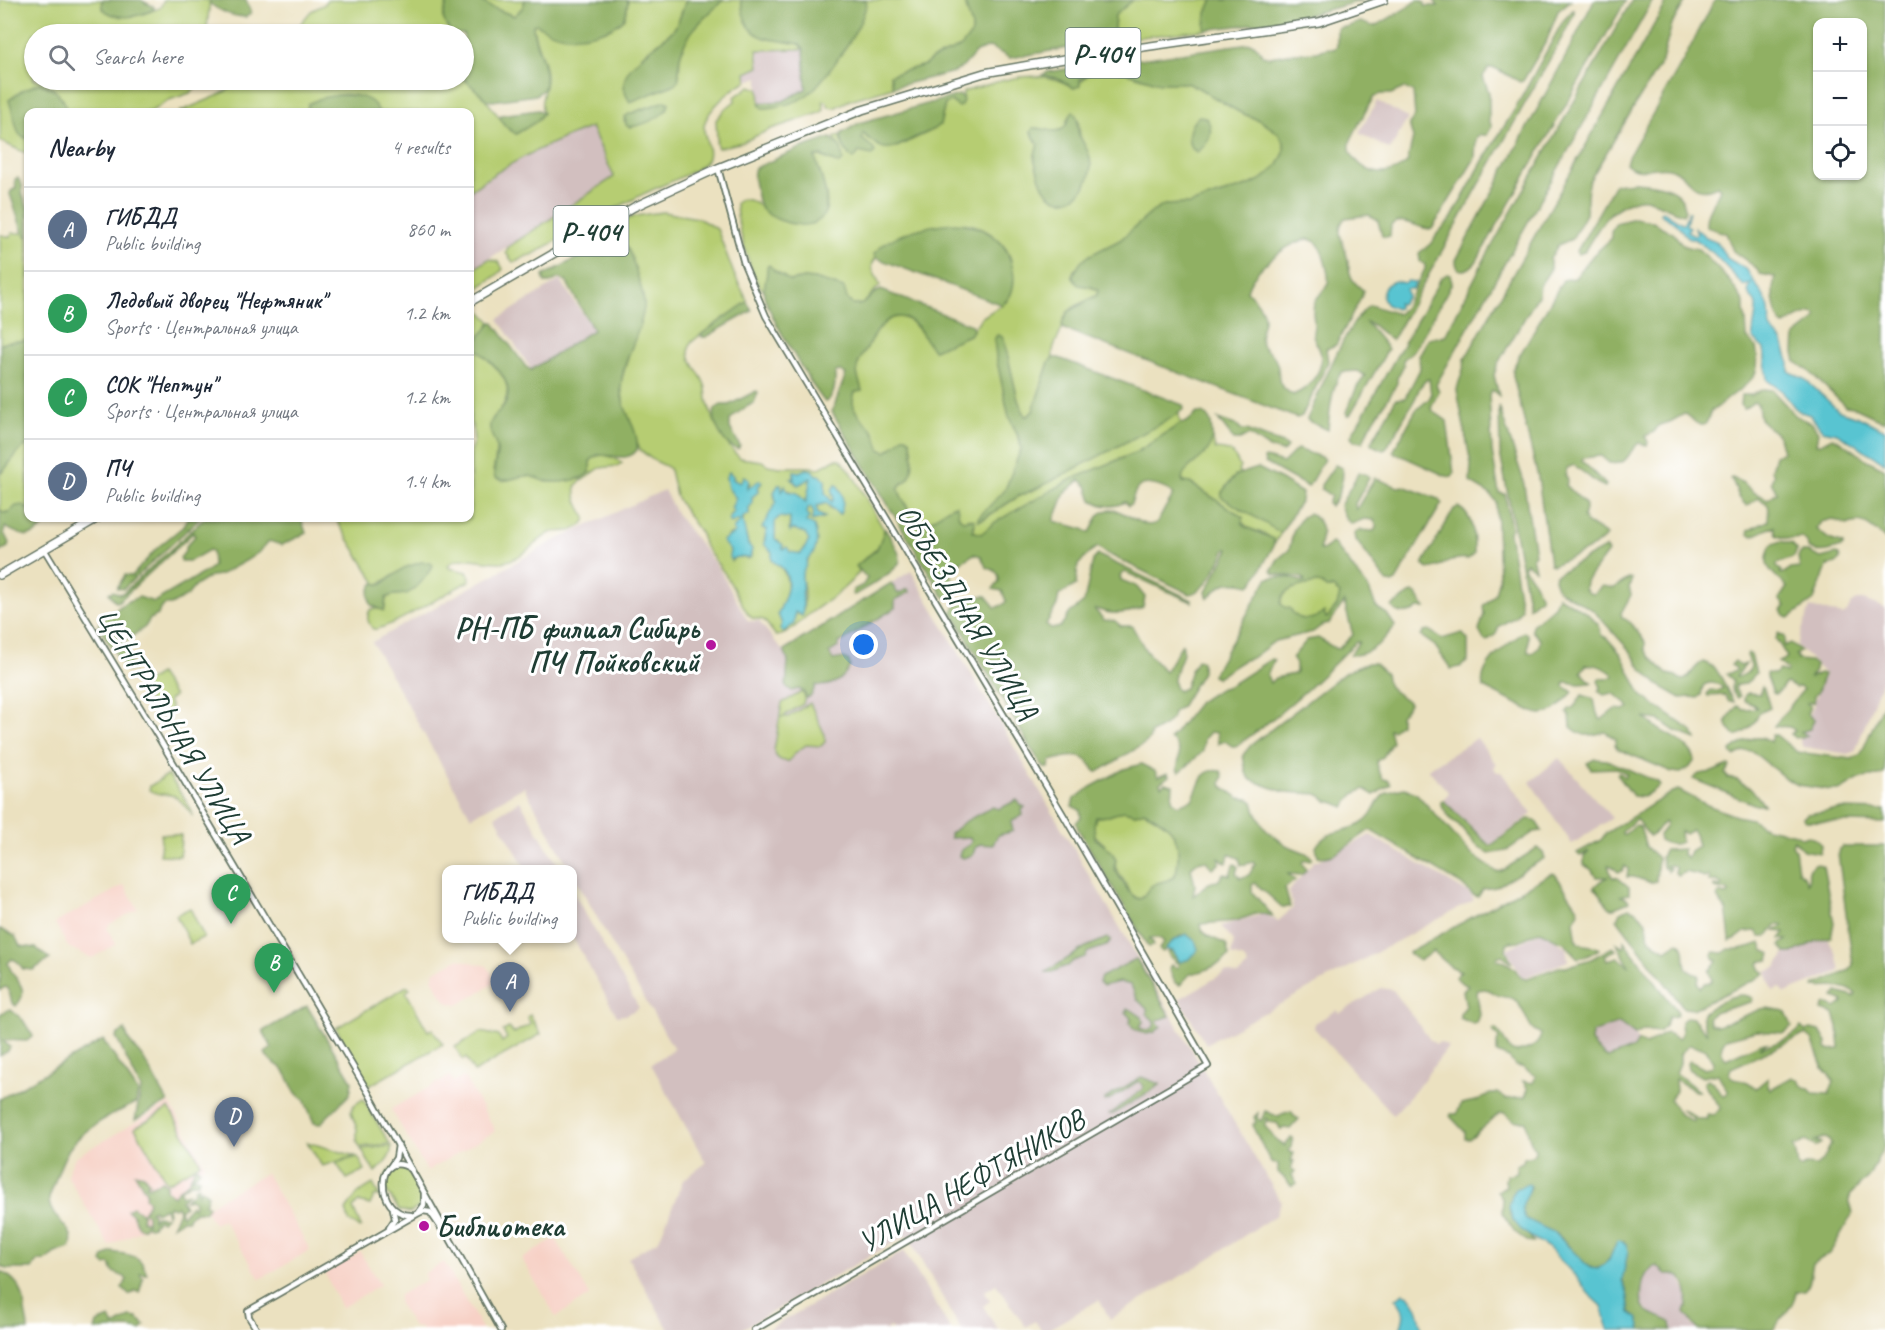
<!DOCTYPE html>
<html lang="en">
<head>
<meta charset="utf-8">
<style>
	body { margin:0; font-family:Caveat,sans-serif; background:#f6f6f7; color:#1f2937 }
	.controls { position:absolute; right:18px; top:18px; display:grid; overflow:hidden; border-radius:12px; box-shadow:0 2px 4px #0004 }
	.controls button { width:54px; height:54px; display:grid; place-items:center; padding:0; border:0; border-bottom:2px solid #e0e1e3; background:#fff; color:#1f2937; font:30px sans-serif }
	.you { position:absolute; left:864px; top:645px; width:21px; height:21px; margin:-15px; border:4px solid #fff; border-radius:50%; background:#1a73e8; box-shadow:0 0 0 9px #1a73e833 }
	.badge { display:grid; place-items:center; width:39px; height:39px; border-radius:50%; background:#b5179e; color:#fff; font-size:20px; font-weight:700 }
	.pin { position:absolute; translate:-50% -50px; filter:drop-shadow(0 2px 3px #0008) }
	.pin::after { content:''; position:absolute; top:32px; width:21px; height:18px; background:inherit; clip-path:polygon(0 0,100% 0,50% 100%) }
	.popup { position:absolute; left:442px; top:865px; width:135px; height:78px; box-sizing:border-box; display:grid; place-content:center; border-radius:12px; background:#fff; filter:drop-shadow(0 2px 4px #0005); font-size:20px; white-space:nowrap; color:#747a83 }
	.popup b { font-size:22px; color:#1f2937 }
	.popup::after { content:''; position:absolute; left:50%; top:100%; margin-left:-12px; border:12px solid transparent; border-top-color:#fff }
	.list { margin:0; padding:0; list-style:none }
	h2 { display:flex; justify-content:space-between; align-items:center; height:78px; margin:0; padding:0 24px; font-size:26px }
	h2 small { font-size:20px; font-weight:400; color:#747a83 }
	.list li { display:grid; grid-template-columns:39px 1fr auto; gap:18px; align-items:center; box-sizing:border-box; height:84px; padding:0 24px; border-top:2px solid #e0e1e3 }
	.list b { display:block; font-size:22px; white-space:nowrap }
	.list p { margin:0; font-size:20px; white-space:nowrap; color:#747a83 }
	.list em { font-size:20px; font-style:normal; color:#747a83 }
	.icon { flex:none; width:33px; height:33px; fill:none; stroke:currentColor; stroke-width:2; stroke-linecap:round; stroke-linejoin:round }
	.map { position:relative; flex:none; width:1885px; height:1330px; overflow:hidden }
	.search { position:absolute; background:#fff; box-shadow:0 2px 4px #0004; left:24px; top:24px; width:450px; height:66px; display:flex; align-items:center; gap:15px; box-sizing:border-box; padding:0 21px; border-radius:33px; color:#747a83; font-size:22px }
	.panel { position:absolute; background:#fff; box-shadow:0 2px 4px #0004; left:24px; top:108px; width:450px; height:414px; border-radius:12px }
	.map>svg:first-child { display:block }
	.built { fill:#f7d1c6 }
	.industrial { fill:#d2bfbf }
	.green { fill:#b6cd72; stroke:#6a8553; stroke-width:1.5; fill-rule:evenodd }
	.forest { fill:#90b064; stroke:#58764c; stroke-width:1.5; fill-rule:evenodd }
	.water { fill:#58c4d1; stroke:#3c8082; stroke-width:1.5; fill-rule:evenodd }
	.lines { fill:none; stroke-linecap:round; stroke-linejoin:round }
	.tertiary-casing { stroke:#667665; stroke-width:8 }
	.trunk-casing { stroke:#667665; stroke-width:10 }
	.tertiary { stroke:#fff; stroke-width:4.5 }
	.trunk { stroke:#fff; stroke-width:7 }
	.poi-dot { fill:#b5179e; stroke:#fff; stroke-width:2 }
	.labels { text-anchor:middle; dominant-baseline:central; stroke-width:6; stroke-linejoin:round; paint-order:stroke }
	.shield { fill:#fff; stroke:#627771; stroke-width:1.5 }
	.shield-label { font-size:28px; font-weight:bold; fill:#1f3d34 }
	.street-label { font-size:30px; fill:#1f3d34; stroke:#fff }
	.poi-label { font-size:30px; font-weight:bold; fill:#1f3d34; stroke:#fff; text-anchor:end }
</style>
</head>
<body>
<div class="map">
<svg width="1885" height="1330" viewBox="0 0 1885 1330">
	<rect width="100%" height="100%" fill="#fff"/>
	<filter id="ink" filterUnits="userSpaceOnUse"><feTurbulence type="fractalNoise" baseFrequency=".0167" numOctaves="2"/><feDisplacementMap in="SourceGraphic" scale="12" xChannelSelector="R" yChannelSelector="G"/><feConvolveMatrix kernelMatrix="1 2 1 2 8 2 1 2 1" color-interpolation-filters="sRGB"/></filter>
	<filter id="wash" filterUnits="userSpaceOnUse"><feTurbulence type="fractalNoise" baseFrequency=".008" numOctaves="4" result="noise"/><feDisplacementMap in="SourceGraphic" scale="24" xChannelSelector="R" yChannelSelector="G"/><feGaussianBlur stdDeviation="1.35" result="paint"/><feColorMatrix in="noise" values="0 0 0 0 0 0 0 0 0 0 0 0 0 0 0 0 0 1.4 0 .05"/><feComposite in="paint" operator="in"/></filter>
	<g filter="url(#wash)">
		<rect width="100%" height="100%" fill="#ebe1c0"/>
		<g class="built">
			<polygon points="124,885 138,909 110,924 107,928 116,944 92,958 68,947 55,923"/>
			<polygon points="458,959 487,966 492,974 493,984 458,1005 446,1002 432,979 435,971"/>
			<polygon points="450,1076 454,1082 464,1077 494,1128 494,1132 427,1171 391,1109"/>
			<polygon points="170,1103 205,1165 190,1175 193,1181 154,1209 151,1225 109,1246 67,1175 75,1157"/>
			<polygon points="266,1173 310,1250 260,1279 223,1219 214,1224 205,1208"/>
			<polygon points="555,1238 590,1295 556,1317 522,1259"/>
			<polygon points="360,1252 380,1285 341,1308 325,1273"/>
			<polygon points="444,1262 483,1330 422,1330 421,1328 413,1327 398,1302 399,1295 426,1280 425,1273"/>
		</g>
		<g class="industrial">
			<polygon points="804,49 806,89 783,101 759,103 759,77 747,81 746,73 758,67 757,50"/>
			<polygon points="1377,101 1408,118 1390,150 1359,133"/>
			<polygon points="591,127 615,177 470,271 470,191 492,174 553,142"/>
			<polygon points="560,280 593,330 531,369 498,319"/>
			<polygon points="664,490 676,513 719,569 748,621 759,621 782,650 911,571 1281,1202 1276,1215 1201,1264 1110,1319 1099,1300 1047,1330 1041,1330 1035,1321 1026,1327 996,1284 985,1291 990,1301 983,1306 998,1330 961,1330 907,1235 740,1330 669,1330 628,1258 659,1240 683,1180 706,1163 651,1064 674,1049 614,948 573,874 573,870 570,869 524,787 471,817 372,642 552,542"/>
			<polygon points="1857,600 1863,600 1885,608 1885,672 1856,749 1853,752 1848,754 1803,747 1800,741 1825,674 1797,645 1810,607 1843,615 1847,612 1851,604"/>
			<polygon points="1477,738 1496,764 1494,768 1497,772 1501,772 1532,814 1490,845 1443,799 1449,793 1428,769"/>
			<polygon points="1559,758 1612,818 1572,844 1530,782"/>
			<polygon points="520,801 560,869 526,869 495,816"/>
			<polygon points="1370,835 1470,894 1474,900 1206,1044 1179,999 1226,972 1238,975 1248,966 1244,959 1231,955 1234,941 1221,926 1264,914 1278,921 1293,908 1289,891 1314,861 1333,855"/>
			<polygon points="573,892 639,1008 625,1015 617,1016 573,938"/>
			<polygon points="1541,932 1566,947 1568,961 1522,978 1507,949"/>
			<polygon points="1828,939 1836,952 1840,971 1785,993 1781,988 1773,991 1766,972 1776,968 1784,955 1815,942"/>
			<polygon points="1381,988 1393,990 1431,1041 1436,1044 1440,1042 1448,1047 1415,1091 1393,1115 1314,1028 1315,1023 1337,1010 1340,1013"/>
			<polygon points="1619,1023 1636,1035 1638,1041 1634,1048 1608,1058 1604,1056 1591,1042 1591,1033"/>
			<polygon points="904,1251 951,1330 892,1330 890,1327 885,1330 767,1330"/>
			<polygon points="1657,1266 1669,1275 1673,1274 1680,1278 1688,1297 1687,1310 1685,1313 1689,1317 1692,1325 1699,1330 1672,1330 1670,1321 1653,1314 1642,1305 1641,1296 1645,1276 1649,1270"/>
		</g>
		<g class="green">
			<path d="M0,0H102V2L149,12L160,8L164,0H210L207,28L209,34H34V80H197V87L190,93L169,100L150,112H65C69,94 48,89 35,84L9,100L21,136L28,139V153L21,151L0,141Z"/>
			<polygon points="326,0 448,0 443,18 451,34 292,34 311,11 325,4"/>
			<polygon points="479,0 525,0 523,7 514,16 491,7"/>
			<path d="M628,0H686L677,25L670,33L642,55L625,80L630,101L673,85L679,77L680,56L688,35L694,27L723,0H741L743,13L794,43L800,44L804,49L757,50L759,67L746,73L747,81C733,87 704,112 704,128C704,138 712,151 707,160C699,173 647,190 634,199L596,218L532,255C526,254 520,262 513,262L506,253L508,247L614,177L591,127C548,144 506,163 470,191V112H379C373,99 353,92 338,95C328,97 317,104 307,108L308,112H179L217,96L246,80L464,79L483,96L510,131L543,113C539,102 545,92 546,80C547,60 534,44 533,25L536,24L540,26L627,11ZM665,101L669,103L667,110L635,126L624,121L625,117L630,114Z"/>
			<polygon points="866,0 964,0 972,27 972,33 961,48 932,59 925,65 890,75 893,87 850,100 834,108 829,107 826,101 823,101 824,110 820,113 771,129 743,142 718,148 716,142 717,140 716,120 724,110 735,101 735,97 750,86 759,89 760,106 799,100 867,5"/>
			<polygon points="1133,0 1213,0 1206,13 1205,30 1113,40 1115,15"/>
			<path d="M1106,64L1108,67L1160,83H1186L1197,87L1239,112L1261,121L1278,133L1284,141V153L1278,165L1264,178L1250,185L1190,204L1164,205L1120,240L1074,270L1072,276C1078,288 1088,285 1098,290L1097,295C1086,302 1067,306 1063,321C1061,327 1064,325 1061,331C1057,343 1052,343 1053,358L1049,362L1033,411L1028,416H1025L1018,400L1004,340L996,356L1009,417L1020,441L1021,449L1005,490L978,518L984,519L1019,496L1040,487L1179,413V420L1183,424L1137,452L1115,461L1008,515L980,535L973,531L975,525L970,518L963,520L959,517L955,505C946,508 942,514 934,519C917,530 904,502 898,489C900,483 904,484 908,479C914,471 912,458 913,450L899,443L886,452L881,450C877,444 875,434 870,428C861,417 848,409 855,392L862,391C860,383 856,376 857,368C858,359 865,350 870,342C895,299 913,318 934,350L969,335L981,318L1006,302C1007,291 1013,270 1011,260C1007,243 986,228 970,224C959,222 917,229 906,233C895,238 884,248 874,254L876,258C867,268 877,275 880,285L863,304L853,305L847,299L844,288L814,279L804,278L790,281L779,273L767,270L768,275L764,291C751,280 736,221 736,203L742,199C753,200 758,204 765,212L816,221C820,218 824,215 826,210C830,197 819,171 815,157L818,155L839,164L842,152L834,137L840,135L841,142L849,156L859,152L869,154L872,147L864,141L861,134L863,133L868,139L897,147L933,130L940,125L945,104L951,101L956,105L963,98V92C999,81 1039,65 1074,88L1096,67ZM1078,119L1080,136L1090,159L1091,168L1085,188L1062,200L1048,194L1041,181L1034,158L1038,144L1031,132L1038,128C1048,131 1057,133 1066,127L1067,120Z"/>
			<path d="M663,212L698,218L717,229L734,274L747,300V302C738,309 694,338 691,343C683,358 701,372 705,385C707,389 706,394 707,399C712,421 724,443 740,458L762,461L768,465L779,467H811L818,469L835,459H840L850,470L884,530C877,557 871,549 857,566L859,572C845,591 826,601 808,615C798,623 790,635 776,636L764,620L752,618L748,614L725,574L705,547L701,534L681,505L676,496L670,470L666,466L653,460L640,450L624,408L621,382L629,354L633,260L624,243L615,238C614,214 647,215 663,212ZM806,469L812,470L816,475L825,480V493L832,502L834,498L832,494L836,484C843,492 844,505 840,514L830,508L827,503L816,506L818,513L823,518L811,521L814,514L811,506L808,508L807,513L809,517L805,522L817,540C814,555 804,561 802,574C801,581 802,576 803,583C805,593 804,606 802,616L795,612L794,623L784,632L780,628L782,624L778,614C784,599 793,584 782,569C779,565 776,564 772,560V552L764,541L767,528L764,529L776,502L774,495L781,485L782,491L785,486L787,490L797,493L806,503L811,478L796,484L791,478L794,479V471L802,472ZM726,477L740,483L743,477L750,483L747,489L761,484L757,489L759,491C751,497 748,505 749,515L744,516C740,527 750,543 751,557L748,559L736,556L732,561L727,536L735,533V526L740,521L738,520L732,522L729,516L734,511L732,508L736,498L728,488Z"/>
			<polygon points="12,233 23,233 28,237 28,341 7,342 0,345 0,235 11,237"/>
			<polygon points="489,259 499,262 503,269 496,276 470,293 470,271"/>
			<path d="M477,307L491,322L485,332L473,343C476,350 481,352 486,357C508,378 517,394 493,418C496,437 498,453 493,471L503,481L527,475L547,482L573,480L581,479L590,472V462C598,450 612,456 622,463L617,466L600,468L576,485C574,500 580,507 586,518C584,525 579,527 573,530C565,533 557,530 550,533C535,541 525,557 507,561C488,566 465,551 448,565L449,568L467,572L470,577L469,581C453,589 385,632 373,629C368,623 365,616 371,609H385L386,598C394,593 398,596 406,594C417,590 424,576 432,568L398,573L377,585L335,518H470V452L474,441L473,427L470,423V310Z"/>
			<path d="M1212,436L1215,449C1231,450 1233,451 1240,467L1238,471L1240,473L1232,479L1222,492L1281,533L1275,543C1265,526 1246,537 1239,514L1190,483L1183,482L1182,476C1191,461 1210,457 1212,436Z"/>
			<path d="M28,444V510L26,507L3,513L0,509V474C12,463 13,454 28,444Z"/>
			<polygon points="779,517 790,518 789,530 794,528 805,532 809,541 801,554 792,553 782,548 783,545 775,539 775,521"/>
			<path d="M1317,583H1322L1326,588H1333L1340,594L1337,606L1328,617L1319,616L1307,620L1295,617L1281,604C1281,587 1304,585 1317,583Z"/>
			<polygon points="159,674 174,696 168,701 172,709 158,717 145,694 147,692 142,685"/>
			<path d="M802,692L805,697L803,704L782,717H788L810,703L825,735V742L821,746L806,745L795,753L789,761C781,762 776,759 774,751L782,703Z"/>
			<path d="M167,775L170,777C176,787 191,805 192,815C187,809 179,796 171,795C163,793 158,796 149,790L150,786Z"/>
			<path d="M1123,811L1135,814L1143,811C1166,822 1180,832 1178,858C1177,866 1178,871 1174,877C1155,888 1157,875 1142,899C1128,897 1129,887 1122,878C1117,870 1114,869 1116,859C1113,855 1110,850 1107,847C1098,837 1087,835 1096,817L1109,816Z"/>
			<polygon points="161,834 181,835 180,856 160,855"/>
			<polygon points="190,908 204,937 190,944 176,915"/>
			<polygon points="407,986 410,989 406,992 428,1031 432,1029 443,1044 369,1086 336,1028"/>
			<polygon points="530,1015 541,1034 474,1072 466,1058 463,1060 455,1047 481,1032 499,1036 502,1042 507,1038 503,1031 509,1028 514,1033 531,1024 527,1017"/>
			<polygon points="363,1099 390,1144 360,1147 357,1141 357,1129 351,1112 353,1106"/>
			<polygon points="169,1108 201,1163 167,1183 135,1128"/>
			<polygon points="307,1142 355,1156 322,1166"/>
			<path d="M391,1146C393,1157 382,1166 375,1173L361,1149Z"/>
			<polygon points="358,1157 365,1170 347,1179 336,1163"/>
			<path d="M397,1167C413,1169 425,1191 421,1206L410,1213L399,1210L386,1190L385,1176L390,1170Z"/>
			<polygon points="373,1184 380,1197 376,1195 374,1196 370,1205 358,1202 353,1208 361,1227 359,1228 349,1221 346,1210 358,1193"/>
		</g>
		<g class="forest">
			<path d="M102,0H141L154,7V9C139,18 114,21 102,8Z"/>
			<path d="M210,0H246L251,13L246,17C233,17 219,11 209,3Z"/>
			<path d="M448,0H479L491,7L514,16L523,7L525,0H628C627,7 627,13 624,18C616,31 580,38 566,36C555,35 545,30 536,24L533,25C533,49 550,62 544,89L536,95L492,101L487,100L464,79V34H451L443,18Z"/>
			<path d="M686,0H723C705,18 686,31 680,57C678,65 680,73 678,81L673,85L630,102C607,69 656,50 673,30C680,22 682,10 686,0Z"/>
			<path d="M741,0H866C869,19 823,84 807,95C795,104 781,106 767,108H762L759,103L783,101L806,89L804,49L800,44C768,38 745,43 741,0Z"/>
			<polygon points="964,0 1133,0 1115,15 1113,40 1010,58 990,47 976,52 963,67 954,72 893,87 890,75 925,65 932,59 961,47 972,33 972,27"/>
			<polygon points="1213,0 1364,0 1292,19 1205,30 1206,13"/>
			<path d="M1418,0L1425,3V6H1438L1434,0H1571L1558,11L1547,40L1523,81L1520,82L1495,68H1488L1483,77L1489,93V121L1492,126L1487,135H1479L1476,139L1475,158L1432,229C1417,230 1406,215 1391,225L1390,236L1386,237L1382,236L1378,221L1369,215L1345,218C1335,230 1342,239 1346,253C1351,271 1346,277 1363,290L1362,296L1336,345L1326,349L1328,362L1302,416L1297,418L1064,329L1062,323L1068,312L1097,295L1098,290L1092,287L1078,285L1072,276L1081,262L1090,255L1120,240L1152,212L1164,205L1190,204L1250,185L1264,178L1278,165L1284,153V141L1278,133L1261,121L1239,112L1197,87L1186,83H1160L1108,67L1106,64L1250,43L1254,44L1263,55L1270,57L1294,53L1317,52L1327,48L1334,49L1337,46V29L1340,27H1346L1360,22C1365,23 1369,26 1374,26C1379,25 1413,4 1418,0ZM1404,88L1413,92L1415,116L1409,124L1413,138L1407,163C1389,177 1370,177 1355,159C1351,154 1349,150 1350,142C1352,137 1370,102 1374,97L1381,94H1391ZM1309,239C1311,240 1315,241 1317,243C1322,247 1330,277 1328,283C1324,295 1313,295 1313,311C1313,318 1313,312 1314,320C1315,325 1313,329 1313,334C1314,341 1318,345 1320,351C1326,369 1309,389 1293,395C1270,381 1284,376 1275,359C1272,352 1263,351 1261,342C1258,333 1264,327 1264,319C1264,307 1254,299 1247,291C1252,270 1288,242 1309,239Z"/>
			<path d="M1594,0H1626L1476,262C1469,270 1456,276 1456,260L1568,52Z"/>
			<polygon points="1632,0 1653,0 1436,385 1439,391 1431,407 1433,411 1447,421 1454,474 1452,477 1446,476 1393,452 1416,410 1429,399 1431,395 1429,379 1426,380 1420,387 1415,399 1386,449 1383,450 1372,445 1371,443 1396,399 1405,398 1420,369 1419,356 1427,341 1430,338 1445,336 1484,260"/>
			<path d="M1668,0H1686L1672,24L1662,61L1588,183L1586,214L1572,239L1558,245L1550,259V270L1540,285L1539,294L1498,363L1494,375L1499,396L1493,390L1489,394L1492,451L1499,493L1505,494L1511,528L1509,532L1521,609L1515,617L1499,626L1496,634L1487,641L1484,640L1479,631L1484,614L1483,606L1495,594L1499,578L1496,502L1490,494L1470,482L1471,464L1457,390C1459,379 1464,371 1465,359Z"/>
			<path d="M1715,0H1885V422L1853,407L1845,406L1809,371L1796,362L1794,353L1795,336L1814,321L1817,315L1813,313C1801,314 1794,321 1783,325C1776,318 1773,303 1773,292C1772,287 1775,283 1775,277L1760,274L1755,267L1733,251L1726,233L1706,227C1705,209 1715,203 1720,189L1717,186C1692,198 1692,177 1672,169C1657,163 1639,177 1626,163L1628,157L1683,61ZM1862,22V176H1818V22Z"/>
			<path d="M1574,9V14L1564,34L1393,338L1391,340L1370,323L1366,322L1388,349L1350,415H1347L1346,412L1357,387L1365,376L1358,371L1342,372C1332,383 1329,416 1328,430L1308,421L1307,419C1321,390 1346,322 1370,305L1398,314L1405,307L1425,269V265L1420,261L1419,253L1433,242L1437,234L1451,219L1484,159L1515,109L1563,21Z"/>
			<polygon points="1090,65 1096,67 1095,70 1080,79 1080,86 1074,88 1056,78 1042,75 1048,72"/>
			<path d="M40,83C53,86 61,95 66,107L65,112H28V139L21,136L18,132L9,100L23,90Z"/>
			<path d="M338,95C355,95 372,95 379,112H308V104L321,98Z"/>
			<path d="M959,95L962,96L963,100L961,106L958,107L951,101L945,104L940,125C932,131 923,134 914,138C890,151 883,154 863,133L862,139L872,147L875,152L872,155L859,152L854,159C847,155 839,141 842,133L859,123Z"/>
			<path d="M665,101L669,103C667,117 641,126 629,127L626,125L625,117L629,114Z"/>
			<polygon points="538,110 543,113 536,122 516,134 505,126 500,118 501,115"/>
			<path d="M1073,111C1081,119 1075,128 1080,137C1084,144 1088,150 1090,158C1097,196 1052,221 1039,176C1038,170 1034,163 1035,157C1035,153 1037,148 1038,144L1031,132L1033,128C1043,127 1060,137 1066,125C1069,120 1069,116 1073,111Z"/>
			<path d="M1199,116L1205,117C1216,129 1209,144 1197,152C1183,145 1188,125 1199,116Z"/>
			<path d="M831,138L841,148L843,160L839,164L822,156L815,157C819,172 828,191 826,207C823,236 778,224 764,211C757,205 757,194 755,186C754,179 752,174 755,168L798,149Z"/>
			<polygon points="18,178 22,185 22,193 28,209 28,237 23,233 10,194 11,191 16,188 15,179"/>
			<path d="M1634,182C1653,183 1685,186 1685,211L1683,214C1679,213 1655,203 1649,200C1637,195 1615,208 1607,217C1598,227 1591,241 1584,252L1578,254L1577,251L1615,184Z"/>
			<path d="M1635,218L1651,221L1673,233L1684,246L1698,249L1705,255L1731,283L1744,302V313L1746,319L1747,338L1756,347C1761,373 1754,380 1734,394C1725,400 1721,406 1711,411C1709,414 1708,422 1705,424C1699,429 1690,416 1684,414L1670,422L1659,425L1654,432L1645,436L1648,442L1647,445L1639,443C1626,453 1630,466 1609,463L1601,456L1583,458L1582,461L1606,485L1605,487L1597,483L1574,465L1567,468L1565,475L1568,479L1566,485L1586,505L1583,517L1586,522L1607,535C1598,548 1568,558 1553,565L1550,564L1538,477L1513,376V369L1518,358L1563,280L1575,278L1593,255L1612,238L1611,232L1616,223Z"/>
			<path d="M954,223C970,224 984,228 997,239C1014,254 1022,290 1002,305L876,258L874,254C889,233 930,225 954,223Z"/>
			<path d="M615,238H619C629,247 632,258 636,271C639,282 645,295 644,307C641,336 620,362 621,392C623,412 640,431 637,450C627,463 611,454 597,455L590,461V472C580,482 558,483 545,481C539,480 533,475 527,476C515,476 507,484 495,478C492,469 497,460 497,451C497,442 488,433 490,425C491,417 500,412 504,406C519,381 489,361 473,346C476,337 487,332 491,322H493L526,367L531,370L593,330L566,281L559,278L550,283H545L543,276Z"/>
			<path d="M769,265L775,271L790,281L804,278L814,279L844,288L847,299L853,305C868,307 869,293 881,290L972,325L973,331L969,335L934,350C923,342 922,325 908,319C886,310 876,333 867,348C863,354 858,361 857,368C856,376 861,384 862,391L855,392C848,409 861,418 871,428C876,433 878,444 881,450L886,452C895,447 897,442 904,436L910,439C913,449 915,471 908,479C904,483 900,483 898,489C903,502 916,529 933,519C942,514 946,507 957,505L959,517L963,520L973,519L975,521L973,531L981,534L995,522L1072,479L1137,452L1180,424L1187,422L1197,413C1203,413 1206,413 1209,419C1212,423 1211,427 1212,433C1213,461 1186,460 1182,479L1183,482L1190,483L1243,517L1242,523L1245,527L1274,539L1273,547L1254,581L1250,585C1227,580 1224,581 1208,598L1206,592L1229,549H1226C1218,564 1208,590 1190,594L1106,553L1098,547L1091,551L1078,565L1076,585L1059,595L1057,605L1046,624L1052,629L1060,627L1070,613L1084,602L1093,560L1098,555L1192,600V602L1125,572L1120,576L1121,580L1136,586L1145,597L1143,607C1128,614 1111,615 1096,609L1095,610L1104,620L1115,621L1121,626H1132L1146,651L1165,672L1182,644C1188,660 1165,677 1178,691L1185,688L1191,670L1197,660L1202,661V672L1181,707L1173,712L1172,718L1164,726L1151,733L1149,740L1144,744L1098,772L1095,771C1082,749 1072,756 1050,761L1049,768H1044L1030,747L952,612C958,598 973,596 986,596L996,608L1004,604L1006,601L1002,591L993,589L999,581C999,570 993,570 986,567L981,556L974,554L951,568C949,579 963,593 948,599L943,596L832,412L846,374L841,371L835,372C835,383 836,397 825,402C812,387 768,313 764,295C763,285 768,277 767,267ZM1080,480L1087,486L1092,500C1104,507 1113,508 1125,502L1128,506L1131,504C1133,498 1134,490 1140,486C1148,481 1167,488 1173,494C1171,501 1167,504 1164,510C1162,514 1160,519 1157,522C1144,534 1123,504 1105,511C1095,515 1095,527 1089,533L1083,529L1054,521L1065,493Z"/>
			<path d="M1447,274L1450,275L1452,283L1415,349L1403,360L1404,365L1397,378V383C1389,398 1380,411 1371,425C1367,430 1366,436 1363,442L1354,441L1351,436L1441,278Z"/>
			<polygon points="747,302 752,311 706,337 702,337 702,334"/>
			<polygon points="997,335 1001,336 1004,340 1018,400 1025,416 1028,416 1033,411 1049,362 1053,358 1059,358 1183,405 1184,409 1168,420 1040,487 1019,496 979,521 978,518 1005,490 1021,449 1020,440 1009,417 996,356 994,340"/>
			<path d="M27,340L28,444C13,454 12,463 0,474V345L7,342Z"/>
			<path d="M1763,389L1772,390L1796,416L1812,423L1818,432L1816,444H1821L1832,438L1837,439L1867,460L1885,469V539C1872,528 1863,517 1847,525L1832,519L1821,522L1816,529L1829,539L1843,544V546C1832,551 1819,555 1808,548L1807,542L1802,537C1793,540 1786,540 1776,535L1774,526L1753,536L1748,534L1749,530L1768,521C1768,506 1773,506 1758,498L1747,506C1734,495 1739,490 1731,479L1732,478L1743,483L1755,493L1768,499L1777,492L1771,482L1774,475L1771,470L1775,455L1783,452L1779,437L1760,419L1758,405L1754,402L1744,409L1740,405L1741,395H1752Z"/>
			<path d="M756,391L758,392L754,403C747,406 734,415 730,420V428L740,446L738,449C724,447 711,422 715,409L721,405H729Z"/>
			<polygon points="1499,406 1523,479 1535,554 1532,557 1535,569 1526,563 1523,566 1535,583 1541,597 1529,607 1500,453"/>
			<polygon points="1218,419 1238,426 1242,430 1247,430 1285,445 1287,447 1284,451 1281,452 1267,447 1249,435 1240,440 1234,440"/>
			<polygon points="1297,449 1321,457 1324,459 1308,487 1265,463 1264,459 1266,458 1283,463"/>
			<path d="M1335,465L1342,468C1345,477 1338,501 1330,506L1328,503L1331,496L1321,489V485Z"/>
			<polygon points="1258,468 1276,477 1302,493 1301,500 1281,533 1221,497 1222,492 1236,475"/>
			<polygon points="1359,472 1368,475 1369,478 1355,504 1356,510 1375,478 1398,487 1403,486 1438,499 1442,503 1396,581 1392,583 1387,582 1356,540 1355,533 1359,530 1374,531 1377,526 1374,520 1364,519 1352,524 1346,519 1340,506"/>
			<path d="M23,505L28,510V518L46,519V524C31,542 22,536 5,527L4,533L9,543L8,547L0,551V509L3,513C10,513 12,510 16,506Z"/>
			<path d="M1458,507C1475,516 1474,538 1474,554L1468,559C1453,556 1441,568 1428,569L1423,564L1454,509Z"/>
			<path d="M1309,513C1328,525 1320,533 1320,550H1323L1331,543L1334,544L1369,589L1376,607L1387,614L1395,626C1383,641 1371,656 1350,655L1359,642H1356C1320,679 1280,716 1236,746H1232L1225,741L1218,744L1217,733L1210,732L1204,739L1203,752C1194,758 1189,766 1179,772L1177,769C1180,756 1182,748 1170,739L1199,702L1219,689L1229,686L1271,659L1274,660L1267,675L1270,683L1275,678L1294,674L1296,672V664L1292,658L1307,640L1318,638L1336,649L1339,648L1353,635L1344,602L1329,624L1321,626L1313,632L1275,641L1252,658L1244,660L1216,678L1212,676L1267,579C1272,576 1285,577 1291,578C1297,579 1299,582 1305,581L1303,578L1275,574L1271,571L1278,559L1289,550L1294,529L1302,517ZM1317,583L1322,584L1326,588H1333L1340,594L1337,606L1328,617L1326,618L1324,612C1312,622 1296,622 1290,608H1286L1281,604C1281,587 1304,586 1317,583Z"/>
			<polygon points="187,518 200,518 123,589 117,588 125,575 132,576 158,547 185,525"/>
			<polygon points="205,518 301,518 306,533 282,545 269,541 259,552 247,560 220,575 211,576 195,586 187,596 171,605 165,605 160,609 158,615 150,619 145,627 120,645 134,669 127,671 98,626 100,621 126,602 139,597 154,602 207,571 213,566 212,551 209,550 190,561 181,561 180,558 184,553 186,546 195,536 193,533 119,601 116,602 109,593 113,591 120,594 123,593"/>
			<path d="M885,529C890,537 900,550 900,560C899,571 864,589 854,595L852,594L853,590L863,585L867,578L856,566L877,549Z"/>
			<path d="M1781,541L1792,544L1797,550L1794,557L1777,564V567L1782,571L1780,573L1782,574L1790,569L1800,568L1798,557L1801,552H1808L1821,558L1836,554L1839,555L1840,559L1838,562L1827,567L1814,600L1789,618L1784,615L1781,610L1785,606L1779,599L1787,587C1772,571 1760,568 1771,545Z"/>
			<path d="M1605,548L1608,552L1586,581L1585,589L1589,593L1593,594L1602,586L1614,588L1630,578L1632,579L1629,587L1631,595L1621,613L1622,617L1631,623L1645,642V649L1649,656L1667,674L1676,676L1680,679L1684,680C1692,675 1694,666 1703,662C1724,669 1723,688 1734,702H1729L1725,695L1708,696L1707,694L1711,690L1718,691L1723,688C1719,683 1708,681 1703,686L1701,695L1698,698L1691,697L1681,698L1658,685L1641,668L1631,652L1593,610L1558,590L1554,579L1555,575Z"/>
			<path d="M421,562L430,563L433,565C428,574 416,592 405,594C397,596 394,593 386,598L384,611L371,605C368,598 368,589 374,583L381,585L404,568Z"/>
			<path d="M891,583L898,594L908,589L910,592L895,600V608L839,643L838,647L829,653L833,660L844,658L849,661L850,666C845,679 830,688 816,685L811,696L806,698L804,692L799,689L792,691L786,687L788,661L784,650Z"/>
			<path d="M1413,592L1417,595L1425,608H1418C1411,615 1397,616 1392,606Z"/>
			<path d="M1558,596L1587,613L1599,625L1601,635L1607,638L1621,654L1642,696L1693,732L1696,739L1675,731L1659,720L1644,718C1650,721 1654,726 1660,730C1672,737 1691,745 1695,760L1690,767L1681,773L1672,772L1617,749L1615,745L1616,739L1605,732C1590,735 1585,739 1571,727L1570,715L1567,713L1568,710L1574,707L1582,695L1594,699L1597,714L1601,720L1615,709L1624,710L1629,708L1625,702L1613,693L1604,695L1598,691L1601,687L1598,681L1600,678L1606,679L1614,676C1609,669 1595,663 1586,665L1581,672L1592,683L1579,684L1565,682L1564,686L1573,692C1562,703 1553,718 1535,713L1483,687C1478,665 1506,646 1521,634L1524,632L1528,635V652L1533,653L1539,647L1540,640L1532,631V625L1554,606Z"/>
			<polygon points="1429,630 1442,639 1462,633 1468,640 1468,661 1460,667 1451,669 1435,646 1421,636 1424,631"/>
			<path d="M1778,633L1785,637L1784,646L1791,643L1801,651L1795,655L1798,660L1810,661L1815,665V671L1809,678L1820,673L1824,674L1817,693L1814,696V702L1807,703L1810,706L1807,714L1814,720L1810,729L1801,732L1808,736L1795,738L1790,734L1795,731C1789,724 1782,728 1774,726L1803,690L1800,687L1795,688L1787,683C1782,684 1781,692 1775,694L1773,693L1767,677V673L1775,674L1779,670L1786,673L1788,670L1778,662L1784,660L1787,657L1776,639Z"/>
			<path d="M1748,653L1751,655L1756,673L1746,684L1736,685L1735,689L1740,696L1738,698C1730,692 1732,688 1733,680L1726,674L1736,671V668L1731,665L1735,661L1740,666L1746,664L1736,677C1742,677 1750,672 1751,666L1747,655Z"/>
			<path d="M1368,663H1374L1386,674C1387,677 1387,681 1388,685C1390,690 1404,697 1409,703L1406,709L1400,715V724L1393,730L1389,729L1392,742L1383,757L1377,761L1378,770L1383,779L1388,780L1391,784L1374,795L1364,789L1354,794L1344,807L1336,803L1327,801L1318,794L1284,792L1251,780L1246,773L1243,755L1251,745L1346,672Z"/>
			<path d="M1762,687L1764,689L1770,708L1759,713C1755,724 1748,732 1736,736L1728,727L1726,721L1737,706L1743,709L1757,708L1754,705L1744,701L1745,695L1748,693L1760,694Z"/>
			<path d="M1885,699V773L1879,776L1861,778L1841,790H1831L1798,785L1785,778L1752,751H1744L1734,756L1732,754L1731,751C1743,742 1756,732 1770,742L1772,735H1776L1797,752L1852,759L1861,754Z"/>
			<polygon points="1595,759 1607,760 1658,782 1660,786 1643,797 1633,796 1617,774 1619,772 1625,777 1627,774 1617,768 1591,769 1587,763"/>
			<path d="M1141,764L1155,771L1158,777L1168,773L1169,776L1160,783L1161,786L1165,783L1173,785L1172,800L1178,805L1192,800L1203,776C1209,770 1213,770 1221,771L1223,776L1221,783L1222,786L1239,798L1249,799L1253,802L1256,813L1266,830L1286,845L1306,853L1312,858L1310,860L1303,861L1302,863L1306,870L1302,875L1288,874L1295,880L1285,888L1290,907H1282L1255,883L1252,885V892L1273,916L1258,913L1236,921L1201,924L1202,930L1208,936L1226,944L1229,956L1221,963L1203,971L1190,974L1180,985L1175,983L1169,968L1171,965L1177,968L1179,965L1169,956L1168,952L1171,950L1178,961L1197,948L1195,941L1182,935L1173,941L1163,952L1159,949L1164,942C1161,938 1155,937 1150,938L1149,940L1153,942V946L1149,947L1147,945L1078,829L1076,823L1081,817L1080,810L1072,806L1074,799L1091,787L1124,769ZM1123,811L1136,814L1144,811C1166,822 1180,832 1178,858C1177,866 1178,871 1174,877C1155,888 1157,875 1142,898L1138,899L1129,892L1114,868L1116,859L1111,851L1095,838L1094,825L1096,817L1109,816ZM1229,854L1239,858L1241,865L1254,862L1255,864L1249,875L1240,878L1236,873L1238,867L1235,864L1233,865L1230,875L1223,874L1218,881C1206,881 1202,890 1193,896L1195,885L1191,868C1195,863 1200,860 1206,861L1212,868L1219,864V858L1227,863Z"/>
			<polygon points="1729,765 1730,767 1725,773 1728,778 1738,780 1742,784 1751,788 1764,805 1756,805 1693,779 1699,774 1712,772"/>
			<path d="M1405,788L1417,794L1471,854L1497,872L1502,871L1537,848L1543,853L1545,858L1496,887L1483,889L1478,897L1473,895L1461,884L1370,830C1355,838 1336,861 1318,856L1316,847C1326,829 1346,833 1361,824C1377,815 1374,799 1387,793C1390,791 1401,789 1405,788Z"/>
			<path d="M1678,790L1707,805L1736,816L1751,819L1766,828L1796,834L1802,838L1807,836L1818,840L1821,845L1820,853L1803,850L1794,840L1792,845L1795,849L1798,871L1804,876L1807,883C1812,874 1803,872 1816,863L1823,866L1834,923L1831,937L1817,941L1792,953H1786L1780,945L1787,940L1780,939L1785,932L1775,931L1784,925C1775,921 1773,932 1766,937H1760L1756,931L1745,932L1737,938L1730,941C1730,939 1727,912 1726,910C1723,905 1719,902 1717,897L1719,893L1725,895L1729,893L1728,891L1714,888V886L1720,887L1722,885L1717,881L1709,882V876L1704,878L1699,875L1685,872L1678,876L1675,873L1676,868L1672,865L1666,866L1670,868L1668,871L1663,867L1661,857L1665,850L1684,849L1682,853L1687,858L1690,851L1698,846L1695,834L1692,830L1685,834L1680,831L1681,842C1675,846 1665,844 1659,840V835L1666,826L1665,822C1659,825 1656,833 1650,837L1636,819L1622,832V834H1625L1635,825L1640,827L1646,847L1658,858L1656,881C1646,885 1638,875 1627,877L1628,869L1625,866L1622,871L1618,872L1612,866L1608,865L1612,877L1618,878L1629,887V894L1621,896L1628,899L1629,902L1614,908H1610L1594,887L1600,881L1607,877H1596L1591,869L1584,865V856L1589,851L1580,856L1577,853L1601,840L1606,833L1672,792Z"/>
			<path d="M1017,800L1020,805L1025,807L1022,810L1023,815L1011,822L1013,831C1000,837 999,829 993,845L980,844L975,848L973,855L963,858L959,856L961,850L970,844L972,840L969,837L950,838V834L964,822L992,807L999,809Z"/>
			<polygon points="1441,801 1444,801 1490,846 1528,819 1535,820 1542,831 1534,832 1506,851 1489,854 1475,844 1458,824 1451,820 1441,805"/>
			<polygon points="1839,809 1885,810 1885,823 1806,821 1803,818 1807,814"/>
			<path d="M1843,846H1885V877L1882,882L1885,880L1884,1146L1869,1176L1851,1194L1849,1200L1853,1213L1830,1253L1813,1264C1810,1273 1812,1284 1804,1291H1796C1795,1305 1781,1318 1773,1330H1699C1691,1324 1692,1319 1685,1313C1689,1304 1689,1280 1676,1275C1673,1274 1669,1274 1666,1274L1657,1266C1654,1267 1651,1268 1649,1271C1642,1278 1638,1301 1645,1309C1650,1314 1664,1319 1671,1322L1672,1330H1641L1635,1316L1630,1312L1627,1292L1621,1277L1627,1248L1624,1242L1617,1241C1613,1253 1608,1266 1594,1269C1577,1263 1570,1244 1557,1234C1548,1228 1530,1226 1524,1217C1518,1205 1527,1196 1531,1187L1514,1192C1501,1222 1521,1222 1534,1242L1527,1241L1515,1232L1502,1213L1503,1200L1497,1191L1506,1186L1505,1180L1507,1175L1517,1172L1516,1165L1523,1162L1524,1158L1532,1156L1535,1152C1535,1146 1531,1145 1530,1139C1527,1134 1528,1128 1526,1121H1514L1505,1113H1500L1469,1139H1465V1132L1450,1116L1451,1114H1457L1461,1104L1480,1100L1490,1093H1497L1506,1099L1525,1097L1528,1089L1523,1081L1533,1083L1536,1076L1522,1067L1516,1066L1509,1058L1497,1053V1043L1499,1038L1492,1030L1495,1029C1511,1040 1502,1060 1530,1048C1537,1045 1540,1041 1541,1034C1538,1032 1535,1031 1533,1029C1526,1022 1522,1004 1515,1000C1510,996 1502,998 1496,994C1489,990 1487,988 1478,990L1477,993L1480,1015L1477,1023L1473,1024L1460,1018V1014L1466,1006L1463,991L1468,986L1462,983L1455,977L1461,971L1450,966L1433,951L1419,961L1409,954V952L1552,873L1555,874L1578,908L1579,912L1574,921L1577,942C1583,947 1594,944 1599,949L1587,956L1578,958L1569,949L1565,942L1559,941L1540,931L1519,941L1510,942L1507,944L1506,950L1512,963L1502,955L1497,957L1496,960C1502,961 1510,964 1515,969C1519,974 1518,977 1525,979L1559,967H1566L1591,959L1613,947L1616,950L1605,955L1607,960L1618,957L1629,966L1617,943L1624,947V941L1678,1012L1676,1016L1669,1017L1665,1026L1658,1032L1644,1030L1635,1035L1619,1023L1592,1033L1591,1042L1604,1056L1608,1058L1634,1048L1638,1041L1646,1045L1663,1034L1667,1033L1679,1039L1682,1033L1681,1022L1687,1017L1693,1018L1707,1034L1702,1016L1704,1012C1716,1003 1740,988 1753,999L1751,1002L1714,1012L1708,1018L1711,1024L1718,1026L1761,1009L1767,1008L1785,1011L1792,1026L1784,1033L1756,1031L1726,1039C1720,1046 1720,1053 1726,1059L1761,1043H1767L1759,1048C1770,1046 1796,1037 1801,1027L1805,1031L1811,1029L1820,1031L1827,1043L1826,1048L1828,1050L1840,1049L1838,1026L1834,1014L1822,1010L1823,1006L1826,1004L1836,1008L1843,1003L1842,1000L1834,997L1837,992L1854,997L1856,994C1844,983 1830,989 1814,987L1815,985L1842,974L1848,971L1853,965L1838,853L1839,849ZM1806,1034L1812,1039L1823,1068L1834,1081L1829,1094L1813,1093L1809,1089L1804,1088L1798,1080L1792,1077L1771,1089L1768,1086V1078L1756,1088C1752,1086 1749,1081 1744,1081C1737,1079 1734,1082 1729,1073L1731,1068ZM1689,1045L1706,1049L1714,1062L1712,1067L1705,1069L1690,1061L1687,1063L1688,1069L1702,1077L1718,1074L1727,1091L1726,1095L1723,1096L1713,1082L1708,1080L1704,1082V1085L1719,1105L1720,1109L1713,1115L1707,1114V1119H1698L1687,1111L1680,1109L1695,1120L1693,1122L1678,1113L1670,1099L1676,1091L1675,1079L1695,1091H1699L1676,1073L1680,1063V1054ZM1824,1138L1828,1139L1831,1144L1823,1160L1816,1166L1806,1165L1800,1168L1798,1167L1796,1154L1793,1145L1797,1146L1805,1141C1811,1142 1815,1151 1822,1143L1815,1141Z"/>
			<path d="M1629,908C1639,911 1646,919 1648,929C1648,931 1648,938 1650,939C1651,942 1662,947 1666,950L1678,942C1693,950 1674,970 1699,975L1698,983L1700,988L1705,983L1710,982L1712,980L1709,971L1717,961L1713,958V954L1715,952L1723,953L1729,949C1740,951 1752,946 1761,943L1763,950L1771,954L1769,960L1762,961L1759,964L1760,969L1765,973L1756,979L1693,1009L1684,1008L1617,919L1620,912Z"/>
			<path d="M0,929L15,936L20,946L36,948L50,959L33,970L23,969L17,961L12,959L8,963C12,980 33,987 16,1006L12,1003L8,988L5,987L0,990Z"/>
			<path d="M1107,938L1111,940L1106,946L1088,952L1085,957L1073,961L1068,966C1062,966 1055,972 1049,973L1046,972L1084,948Z"/>
			<polygon points="1137,960 1170,1016 1158,1020 1157,1023 1161,1026 1155,1032 1147,1034 1134,1029 1130,1023 1131,1018 1126,1013 1128,1009 1130,1009 1142,1017 1143,1022 1140,1026 1141,1029 1148,1030 1154,1027 1154,1021 1147,1014 1147,1009 1137,999 1131,985 1119,982 1103,986 1099,982 1101,977 1132,961"/>
			<path d="M307,1006L352,1081L350,1094L320,1124L314,1123L304,1099C291,1093 292,1080 283,1070C277,1062 269,1063 265,1053L272,1048L263,1031Z"/>
			<polygon points="10,1009 23,1020 33,1036 27,1041 2,1040 10,1047 8,1051 0,1056 0,1014"/>
			<polygon points="125,1030 129,1041 143,1058 168,1102 135,1120 141,1089 116,1037 118,1034"/>
			<path d="M103,1040L138,1092L136,1103C113,1114 84,1127 69,1149C60,1163 55,1182 49,1198C48,1221 79,1227 70,1248L55,1253L46,1260L37,1261L32,1269H7L0,1266V1099Z"/>
			<path d="M1141,1077L1160,1084V1085L1113,1114H1110L1142,1090L1143,1086L1139,1081C1129,1086 1114,1099 1105,1101V1099Z"/>
			<polygon points="1265,1111 1279,1117 1282,1114 1291,1111 1295,1117 1299,1119 1290,1129 1284,1128 1281,1130 1277,1123 1268,1122 1267,1118 1265,1119 1266,1123 1264,1125 1277,1141 1285,1146 1291,1137 1293,1138 1292,1147 1288,1150 1291,1153 1294,1153 1291,1161 1294,1161 1291,1169 1295,1171 1292,1175 1296,1183 1292,1186 1278,1172 1278,1164 1271,1163 1254,1129 1253,1124 1256,1123 1254,1117 1258,1113 1257,1118 1261,1121"/>
			<polygon points="198,1167 200,1170 192,1178 199,1178 198,1183 190,1183 180,1190 181,1195 189,1193 181,1200 185,1206 180,1210 182,1216 191,1205 194,1208 195,1202 191,1199 185,1200 194,1192 194,1188 198,1186 198,1194 201,1189 208,1195 205,1204 208,1207 204,1212 196,1212 188,1217 188,1220 182,1220 172,1226 179,1211 177,1206 174,1208 169,1206 167,1215 165,1208 156,1213 154,1209 150,1211 153,1213 153,1220 156,1216 166,1217 161,1221 158,1219 153,1226 149,1227 145,1225 144,1228 139,1228 132,1214 127,1210 133,1207 143,1214 142,1220 147,1223 147,1214 143,1212 149,1201 145,1198 146,1192 135,1173 144,1175 149,1183 146,1185 147,1187 162,1181 166,1185 166,1190 174,1196 178,1190 189,1181 195,1168"/>
			<path d="M112,1252C131,1255 141,1254 147,1274L140,1273L143,1279L139,1293L136,1291L129,1295L122,1288L127,1280L125,1277L113,1272L110,1264L105,1265L102,1262L104,1257Z"/>
			<path d="M0,1271C18,1279 24,1292 25,1310C26,1317 28,1323 28,1330H0Z"/>
			<polygon points="130,1317 137,1318 145,1325 141,1330 127,1328 95,1330 97,1323 110,1318 114,1326"/>
		</g>
		<g class="water">
			<path d="M1663,211L1683,224L1689,211L1686,225L1690,227L1687,231L1694,235L1697,234L1695,228L1706,237L1716,241L1727,258L1747,270C1753,283 1766,294 1769,309C1770,315 1769,322 1770,328L1783,342L1789,361V371L1806,380L1839,411L1858,417L1885,430V463L1837,433L1822,430L1810,415L1801,412L1795,408L1782,391L1767,380L1764,349L1753,338C1752,327 1757,316 1756,305C1755,300 1750,296 1748,292L1751,284L1744,286L1714,254L1696,240L1687,237L1675,223L1660,214V212Z"/>
			<path d="M1395,281L1404,283L1407,281L1416,282L1412,289H1406L1407,297L1401,304L1398,303V308L1396,309L1387,305L1382,298C1383,288 1385,284 1395,281Z"/>
			<path d="M806,469L812,470L816,475H820L825,480V493L832,502L834,498L832,490L836,484C844,493 845,506 839,515L827,503L816,506L818,514L825,517L811,521L814,513L811,506L808,508L807,513L809,517L806,522L814,526C819,538 817,553 807,560L806,565L802,574L803,614L802,616L795,612L794,624L783,632L780,629L782,624L778,614C783,601 795,581 782,568C779,565 776,564 772,560V552L764,544L767,529L762,528L776,502L774,492L779,484H781L782,491L785,485L787,491L797,493L806,503L811,478L798,485L791,478L794,479V471L799,472ZM779,517L790,518V532L794,529L805,533L809,541L801,554L790,552L787,547L784,549L782,548L783,545L775,539V521Z"/>
			<polygon points="729,472 734,477 732,479 740,483 744,476 749,480 747,489 760,480 762,482 757,488 759,491 752,497 752,504 749,508 749,515 744,516 742,518 748,545 752,549 750,558 736,557 731,560 729,556 730,551 722,541 735,533 733,529 740,521 737,520 730,523 728,520 734,511 731,508 736,498 728,488 726,477"/>
			<polygon points="1186,934 1195,941 1198,949 1190,959 1180,962 1173,951 1165,949 1173,941"/>
			<path d="M1528,1184L1530,1185C1530,1199 1516,1202 1526,1219L1555,1233L1590,1268L1598,1269L1609,1260L1617,1241L1620,1240L1626,1245L1628,1251L1622,1281L1627,1292L1630,1312L1638,1319L1641,1330H1609L1602,1306L1588,1293L1580,1281L1549,1248L1522,1231L1513,1220L1509,1208L1512,1195L1516,1189Z"/>
			<path d="M1403,1293C1417,1298 1420,1317 1422,1330H1400C1405,1316 1406,1311 1396,1299Z"/>
		</g>
	</g>
	<g filter="url(#ink)">
		<g class="lines">
			<g class="tertiary-casing">
				<g id="tertiary">
					<polyline points="718,168 744,264 766,316 1064,816 1208,1066 754,1330"/>
					<polyline points="44,549 157,735 368,1092 501,1330"/>
					<polyline points="390,1167 396,1158 398,1145"/>
					<polyline points="419,1212 424,1205 424,1193"/>
					<path d="M411,1215C374,1215 375,1146 411,1169"/>
					<polyline points="389,1228 395,1219 393,1209"/>
					<polyline points="257,1330 249,1317 248,1311 417,1214 423,1211 430,1212 441,1228"/>
				</g>
			</g>
			<g class="trunk-casing">
				<g id="trunk">
					<polyline points="470,302 634,207 718,168 862,110 984,73 1087,55 1319,22 1384,0"/>
					<polyline points="0,575 98,518"/>
				</g>
			</g>
			<use href="#tertiary" class="tertiary"/>
			<use href="#trunk" class="trunk"/>
		</g>
	</g>
	<g class="poi-dot">
		<circle cx="711" cy="645" r="6"/>
		<circle cx="424" cy="1226" r="6"/>
	</g>
	<g class="labels">
		<g class="shield">
			<rect x="1065.5" y="28" width="75" height="50" rx="4.5"/>
			<rect x="553.5" y="206" width="75" height="50" rx="4.5"/>
		</g>
		<g class="shield-label">
			<text x="1103" y="53">Р-404</text>
			<text x="591" y="231">Р-404</text>
		</g>
		<g class="street-label">
			<text transform="translate(968 612) rotate(59)">ОБЪЕЗДНАЯ УЛИЦА</text>
			<text transform="translate(174 725) rotate(59)">ЦЕНТРАЛЬНАЯ УЛИЦА</text>
			<text transform="translate(971 1181) rotate(-30)">УЛИЦА НЕФТЯНИКОВ</text>
		</g>
		<g class="poi-label">
			<text x="699" y="628">РН-ПБ филиал Сибирь<tspan x="699" dy="34">ПЧ Пойковский</tspan></text>
			<text x="436" y="1226" text-anchor="start">Библиотека</text>
		</g>
	</g>
</svg>
<div class="controls">
<button>+</button>
<button>−</button>
<button><svg class="icon" aria-label="locate" viewBox="0 0 24 24"><circle cx="12" cy="12" r="6"/><path d="M12 2v4M12 18v4M2 12h4M18 12h4"/></svg></button>
</div>
<div class="you"></div>
<div class="pin badge" style="left:510px;top:1012px;background:#5c6f8a">A</div>
<div class="popup"><b>ГИБДД</b>Public building</div>
<div class="pin badge" style="left:274px;top:993px;background:#2e9e5b">B</div>
<div class="pin badge" style="left:231px;top:924px;background:#2e9e5b">C</div>
<div class="pin badge" style="left:234px;top:1147px;background:#5c6f8a">D</div>
<div class="search"><svg class="icon" aria-label="search" viewBox="0 0 24 24"><circle cx="10" cy="10" r="6"/><path d="M15 15l6 6"/></svg>Search here</div>
<section class="panel">
<h2>Nearby<small>4 results</small></h2>
<ul class="list">
<li><span class="badge" style="background:#5c6f8a">A</span><div><b>ГИБДД</b><p>Public building</p></div><em>860 m</em></li>
<li><span class="badge" style="background:#2e9e5b">B</span><div><b>Ледовый дворец &quot;Нефтяник&quot;</b><p>Sports · Центральная улица</p></div><em>1.2 km</em></li>
<li><span class="badge" style="background:#2e9e5b">C</span><div><b>СОК &quot;Нептун&quot;</b><p>Sports · Центральная улица</p></div><em>1.2 km</em></li>
<li><span class="badge" style="background:#5c6f8a">D</span><div><b>ПЧ</b><p>Public building</p></div><em>1.4 km</em></li>
</ul>
</section>
</div>
</body>
</html>
